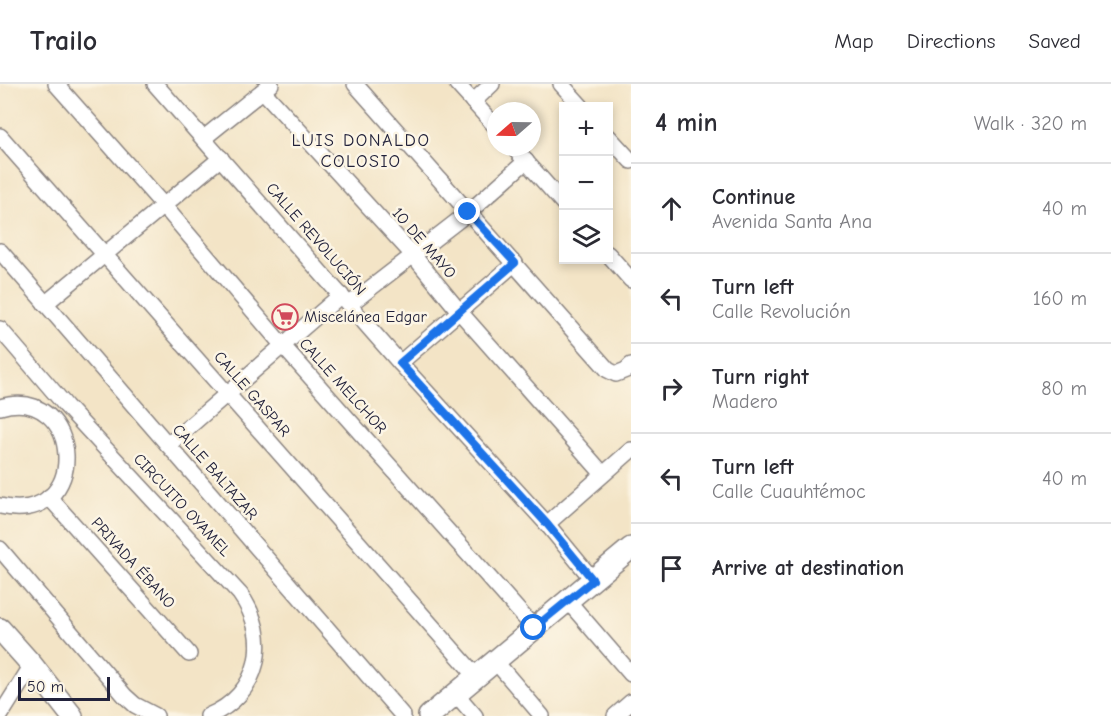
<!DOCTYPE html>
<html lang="en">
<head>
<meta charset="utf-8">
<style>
	body { margin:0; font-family:"Comic Neue",sans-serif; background:#f7f7f7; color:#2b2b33 }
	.controls { position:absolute; right:18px; top:18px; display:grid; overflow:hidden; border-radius:0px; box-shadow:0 3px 9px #0003 }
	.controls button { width:54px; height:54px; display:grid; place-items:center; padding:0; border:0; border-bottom:2px solid #e1e1e2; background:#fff; color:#2b2b33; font:30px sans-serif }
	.compass { position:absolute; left:487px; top:18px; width:54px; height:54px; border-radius:50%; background:#fff; box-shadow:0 3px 9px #0003; rotate:250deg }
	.scale { position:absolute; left:18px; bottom:15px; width:92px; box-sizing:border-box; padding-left:6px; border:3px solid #22223b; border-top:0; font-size:16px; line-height:21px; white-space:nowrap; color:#22223b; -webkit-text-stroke:4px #fcf5e5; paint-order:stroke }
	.stop { position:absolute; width:18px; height:18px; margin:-14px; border:4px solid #1a73e8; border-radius:50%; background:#fff }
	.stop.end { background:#1a73e8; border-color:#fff; box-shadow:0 2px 6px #0008 }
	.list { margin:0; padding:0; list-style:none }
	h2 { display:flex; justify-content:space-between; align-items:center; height:78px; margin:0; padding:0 24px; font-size:26px }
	h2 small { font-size:20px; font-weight:400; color:#7c7c81 }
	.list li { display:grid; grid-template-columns:39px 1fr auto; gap:18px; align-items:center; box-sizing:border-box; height:90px; padding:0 24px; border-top:2px solid #e1e1e2 }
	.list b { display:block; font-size:22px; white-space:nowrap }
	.list p { margin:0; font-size:20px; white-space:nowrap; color:#7c7c81 }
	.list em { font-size:20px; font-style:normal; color:#7c7c81 }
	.icon { flex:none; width:33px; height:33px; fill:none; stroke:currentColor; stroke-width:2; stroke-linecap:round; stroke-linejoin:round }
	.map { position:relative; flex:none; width:631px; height:632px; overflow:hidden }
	header { display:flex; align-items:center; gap:36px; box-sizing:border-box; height:84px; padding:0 30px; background:#fff; border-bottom:2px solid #e1e1e2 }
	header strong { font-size:28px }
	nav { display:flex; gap:33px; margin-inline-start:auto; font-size:21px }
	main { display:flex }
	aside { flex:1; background:#fff }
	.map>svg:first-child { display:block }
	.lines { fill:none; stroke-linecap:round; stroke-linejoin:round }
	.street-casing { stroke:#8a8380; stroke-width:18 }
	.secondary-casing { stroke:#8a8380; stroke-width:24 }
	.street { stroke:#fff; stroke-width:15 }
	.secondary { stroke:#fff; stroke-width:21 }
	.route { stroke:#1a73e8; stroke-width:8 }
	.labels { text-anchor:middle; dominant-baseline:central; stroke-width:5; stroke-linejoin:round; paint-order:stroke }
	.street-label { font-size:16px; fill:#22223b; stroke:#fcf5e5 }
	.poi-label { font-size:16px; fill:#22223b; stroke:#fcf5e5; text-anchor:start }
	.neighbourhood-label { font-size:18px; letter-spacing:1.5px; fill:#22223b; stroke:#fcf5e5 }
</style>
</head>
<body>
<header>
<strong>Trailo</strong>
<nav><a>Map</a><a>Directions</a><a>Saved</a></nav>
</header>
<main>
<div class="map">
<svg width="631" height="632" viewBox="0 0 631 632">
	<rect width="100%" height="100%" fill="#fcf5e5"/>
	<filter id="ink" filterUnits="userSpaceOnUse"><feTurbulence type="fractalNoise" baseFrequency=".0167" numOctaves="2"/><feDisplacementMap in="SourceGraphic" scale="12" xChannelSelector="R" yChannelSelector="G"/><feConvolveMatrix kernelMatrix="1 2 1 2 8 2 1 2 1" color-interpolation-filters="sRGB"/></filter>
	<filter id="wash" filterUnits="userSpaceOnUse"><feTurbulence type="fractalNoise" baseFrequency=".008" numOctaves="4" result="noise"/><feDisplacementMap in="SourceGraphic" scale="24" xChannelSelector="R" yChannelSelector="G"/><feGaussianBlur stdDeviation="1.35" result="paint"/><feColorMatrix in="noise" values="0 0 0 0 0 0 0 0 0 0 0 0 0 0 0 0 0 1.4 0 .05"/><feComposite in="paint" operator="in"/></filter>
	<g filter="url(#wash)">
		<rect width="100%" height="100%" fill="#f3e4c6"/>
	</g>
	<g filter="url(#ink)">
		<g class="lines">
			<g class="street-casing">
				<g id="street">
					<polyline points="56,0 164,122 283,262 534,544"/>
					<polyline points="155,0 400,279 547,440 593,496"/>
					<polyline points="355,0 608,286 616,290 626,286 631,281"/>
					<polyline points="457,0 496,43"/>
					<polyline points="561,0 581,22"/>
					<polyline points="263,7 413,171 459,227 603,390"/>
					<polyline points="473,18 492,0"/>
					<polyline points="0,52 476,592"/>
					<polyline points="608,52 631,77"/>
					<polyline points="204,54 271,0"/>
					<polyline points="513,63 564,120"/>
					<polyline points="0,167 403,632"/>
					<polyline points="608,170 631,196"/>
					<polyline points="45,220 221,74"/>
					<polyline points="350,220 469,128 526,77"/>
					<path d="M0,245L66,322L240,510C272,554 260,611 208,632"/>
					<polyline points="400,279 515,179"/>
					<path d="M0,323C83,299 93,443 0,422"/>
					<polyline points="168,361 341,211"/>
					<polyline points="49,413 189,570"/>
					<polyline points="547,440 631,366"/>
					<polyline points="0,465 125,612 135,621 156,632"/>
					<polyline points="567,516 631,590"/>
					<polyline points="495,577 542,632"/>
					<polyline points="456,610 475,632"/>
					<polyline points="0,632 32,581"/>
					<polyline points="615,632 631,618"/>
				</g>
			</g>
			<g class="secondary-casing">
				<g id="secondary">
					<polyline points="0,545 32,581 72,632"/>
					<polyline points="429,632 631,464"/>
				</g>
			</g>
			<use href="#street" class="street"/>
			<use href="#secondary" class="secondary"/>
		</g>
	</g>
	<g class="lines" filter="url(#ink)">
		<polyline class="route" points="468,128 515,179 400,279 547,440 593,496 534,544"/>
	</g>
	<defs>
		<g id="supermarket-ring" transform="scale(1.35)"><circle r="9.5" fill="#fcf5e5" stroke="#d1495b" stroke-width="1.5"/><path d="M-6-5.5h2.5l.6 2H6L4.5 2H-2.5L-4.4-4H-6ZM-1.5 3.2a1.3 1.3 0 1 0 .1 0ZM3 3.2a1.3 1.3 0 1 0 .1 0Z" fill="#d1495b"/></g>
	</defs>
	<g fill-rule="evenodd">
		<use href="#supermarket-ring" x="285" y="233"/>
	</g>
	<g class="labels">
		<g class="street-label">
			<text transform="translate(316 155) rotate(49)">CALLE REVOLUCIÓN</text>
			<text transform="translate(424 159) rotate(49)">1O DE MAYO</text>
			<text transform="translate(343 302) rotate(48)">CALLE MELCHOR</text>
			<text transform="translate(252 310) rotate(49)">CALLE GASPAR</text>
			<text transform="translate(215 388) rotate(49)">CALLE BALTAZAR</text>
			<text transform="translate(182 421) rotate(47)">CIRCUITO OYAMEL</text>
			<text transform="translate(133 479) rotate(48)">PRIVADA ÉBANO</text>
		</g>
		<g class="poi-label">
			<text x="304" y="233">Miscelánea Edgar</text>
		</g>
		<g class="neighbourhood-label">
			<text x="361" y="56">LUIS DONALDO<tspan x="361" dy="21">COLOSIO</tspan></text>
		</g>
	</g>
</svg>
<div class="controls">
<button>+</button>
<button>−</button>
<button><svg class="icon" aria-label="layers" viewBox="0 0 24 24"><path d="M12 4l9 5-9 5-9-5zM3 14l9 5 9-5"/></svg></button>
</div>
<svg class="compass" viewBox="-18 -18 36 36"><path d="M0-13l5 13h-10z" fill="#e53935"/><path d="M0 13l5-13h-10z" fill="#7c7c81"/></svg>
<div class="scale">50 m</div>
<div class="stop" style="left:534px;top:544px"></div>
<div class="stop end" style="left:468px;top:128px"></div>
</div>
<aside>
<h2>4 min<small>Walk · 320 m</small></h2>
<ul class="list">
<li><svg class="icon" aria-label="ahead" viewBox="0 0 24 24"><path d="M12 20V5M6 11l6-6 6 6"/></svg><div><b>Continue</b><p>Avenida Santa Ana</p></div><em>40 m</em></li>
<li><svg class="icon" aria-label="left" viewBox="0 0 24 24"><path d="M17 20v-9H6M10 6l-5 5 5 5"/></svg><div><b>Turn left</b><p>Calle Revolución</p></div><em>160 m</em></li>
<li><svg class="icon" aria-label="right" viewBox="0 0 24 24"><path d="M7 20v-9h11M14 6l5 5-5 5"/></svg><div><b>Turn right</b><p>Madero</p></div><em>80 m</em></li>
<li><svg class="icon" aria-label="left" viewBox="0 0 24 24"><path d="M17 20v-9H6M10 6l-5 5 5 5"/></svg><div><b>Turn left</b><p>Calle Cuauhtémoc</p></div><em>40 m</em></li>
<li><svg class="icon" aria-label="arrive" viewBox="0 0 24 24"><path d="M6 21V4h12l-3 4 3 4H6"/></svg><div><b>Arrive at destination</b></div></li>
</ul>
</aside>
</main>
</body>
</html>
